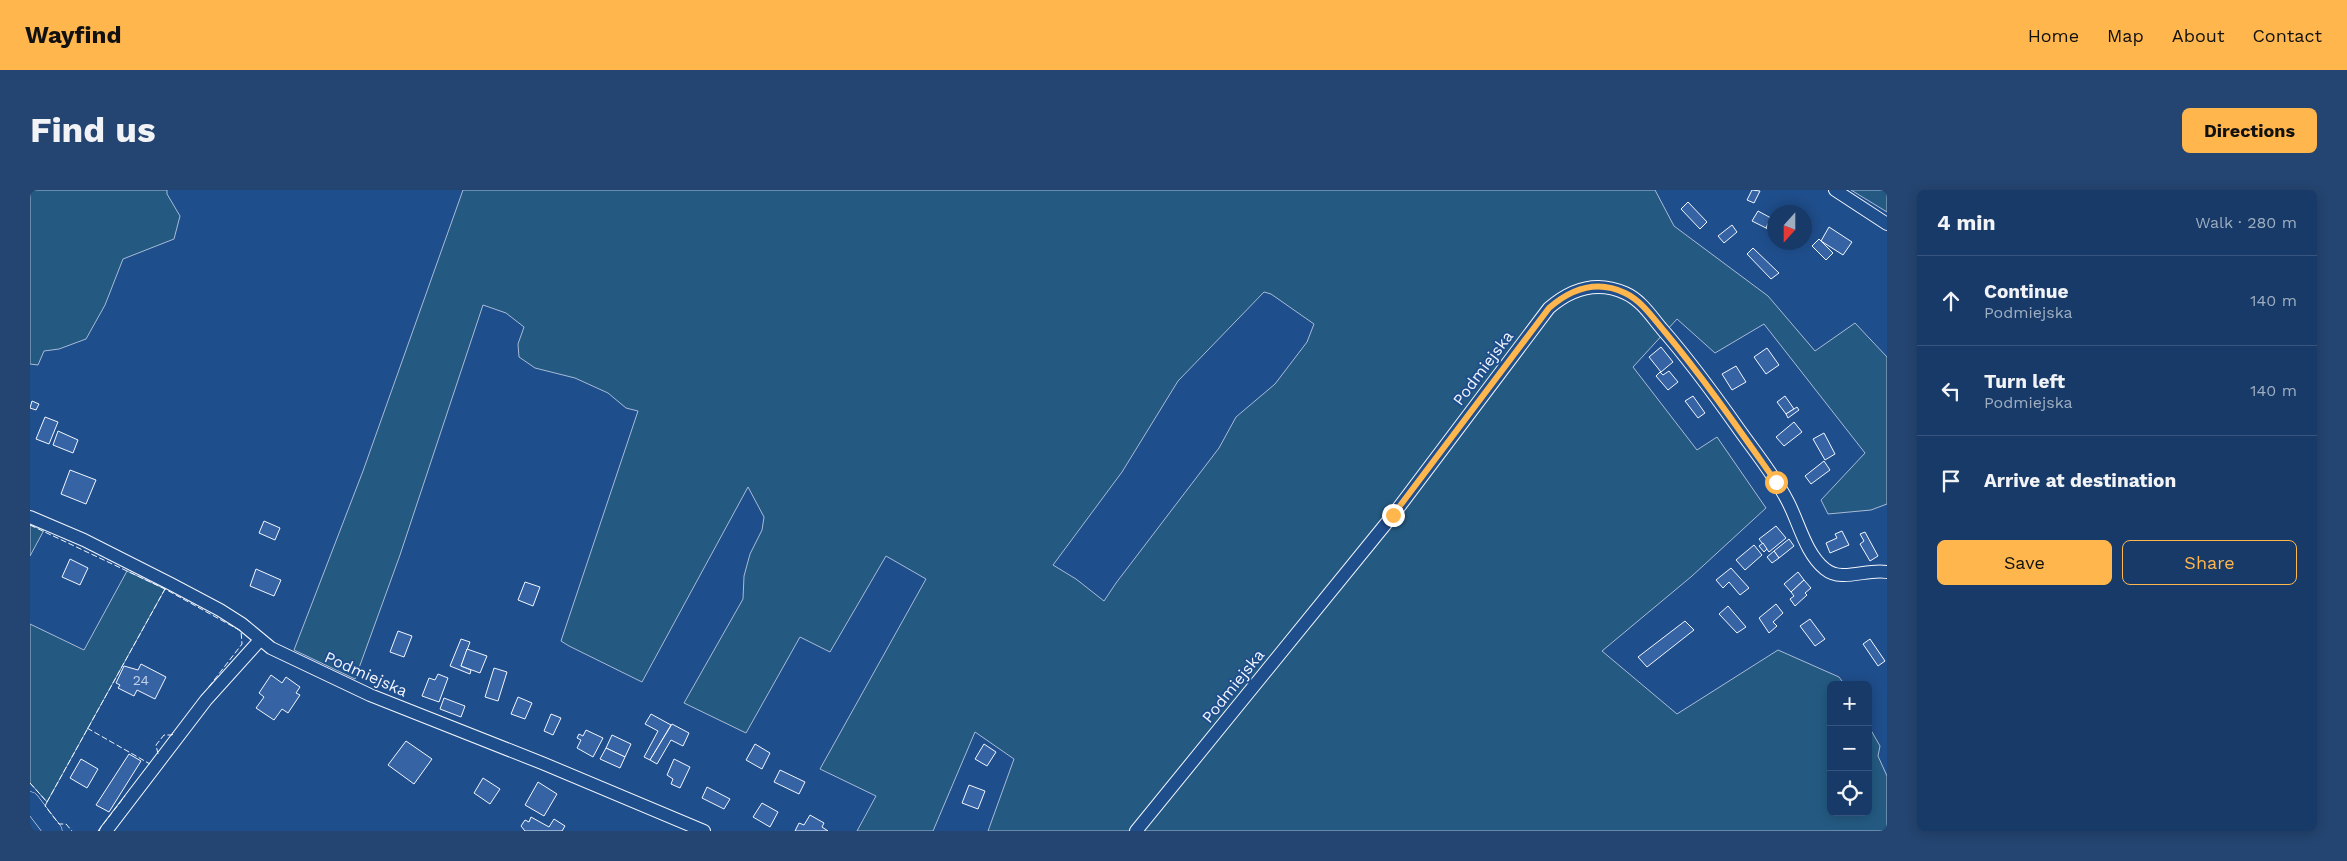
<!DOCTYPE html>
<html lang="en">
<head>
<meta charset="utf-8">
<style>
	body { margin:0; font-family:"Work Sans",sans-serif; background:#244571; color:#f1f3f6 }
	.controls { position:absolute; right:15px; bottom:15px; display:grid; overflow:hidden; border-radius:8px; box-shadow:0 2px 12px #0003 }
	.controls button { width:45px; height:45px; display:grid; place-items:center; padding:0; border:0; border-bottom:1px solid #36547d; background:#173a69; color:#f1f3f6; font:25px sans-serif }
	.compass { position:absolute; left:1737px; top:15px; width:45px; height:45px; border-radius:50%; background:#173a69; box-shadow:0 2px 12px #0003; rotate:201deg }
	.stop { position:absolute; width:15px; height:15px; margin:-11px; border:4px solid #ffb74d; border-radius:50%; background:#fff }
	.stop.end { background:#ffb74d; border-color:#fff; box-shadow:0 1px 5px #0008 }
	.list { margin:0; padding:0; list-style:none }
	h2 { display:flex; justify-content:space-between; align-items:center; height:65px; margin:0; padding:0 20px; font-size:21px }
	h2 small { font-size:16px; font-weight:400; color:#9eadc0 }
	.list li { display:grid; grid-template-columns:32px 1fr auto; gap:15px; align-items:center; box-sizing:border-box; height:90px; padding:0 20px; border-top:1px solid #36547d }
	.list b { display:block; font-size:19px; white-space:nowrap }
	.list p { margin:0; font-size:16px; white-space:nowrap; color:#9eadc0 }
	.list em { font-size:16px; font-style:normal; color:#9eadc0 }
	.actions { display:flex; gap:10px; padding:15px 20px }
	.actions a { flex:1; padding:11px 0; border:1px solid #ffb74d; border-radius:8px; text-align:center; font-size:18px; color:#ffb74d }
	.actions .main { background:#ffb74d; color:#111 }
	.icon { flex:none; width:28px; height:28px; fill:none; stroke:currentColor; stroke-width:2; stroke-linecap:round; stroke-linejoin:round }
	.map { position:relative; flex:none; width:1857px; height:641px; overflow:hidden; border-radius:8px }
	header { display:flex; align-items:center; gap:30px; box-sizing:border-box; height:70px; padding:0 25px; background:#ffb74d; color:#111 }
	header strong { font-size:24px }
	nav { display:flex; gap:28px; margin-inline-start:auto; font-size:18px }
	.intro { display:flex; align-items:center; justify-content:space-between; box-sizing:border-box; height:120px; padding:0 30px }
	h1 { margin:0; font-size:35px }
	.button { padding:12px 22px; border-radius:8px; background:#ffb74d; color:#111; font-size:18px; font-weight:700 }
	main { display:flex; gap:30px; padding:0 30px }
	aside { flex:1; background:#173a69; border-radius:8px; box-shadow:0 2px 12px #0003 }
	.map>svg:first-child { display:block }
	.green { fill:#245a82; stroke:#a8bbd7; fill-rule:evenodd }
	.building { fill:#3563a3; stroke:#f2f6ff }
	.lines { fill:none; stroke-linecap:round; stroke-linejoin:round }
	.street-casing { stroke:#f2f6ff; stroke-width:14 }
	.secondary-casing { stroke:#f2f6ff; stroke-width:19 }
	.street { stroke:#1f4e8c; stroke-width:12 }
	.secondary { stroke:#1f4e8c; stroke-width:18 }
	.fence { stroke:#f2f6ff; stroke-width:1; stroke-dasharray:6 2.5; stroke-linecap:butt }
	.route { stroke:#ffb74d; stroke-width:6 }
	.labels { text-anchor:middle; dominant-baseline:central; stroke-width:4; stroke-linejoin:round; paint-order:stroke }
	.number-label { font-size:14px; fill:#c3d1e8 }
	.street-label { font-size:16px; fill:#f2f6ff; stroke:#1f4e8c }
</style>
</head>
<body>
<header>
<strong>Wayfind</strong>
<nav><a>Home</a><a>Map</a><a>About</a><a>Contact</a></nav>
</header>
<div class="intro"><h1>Find us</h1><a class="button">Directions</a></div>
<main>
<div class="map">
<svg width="1857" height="641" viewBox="0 0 1857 641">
	<rect width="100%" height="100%" fill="#1f4e8c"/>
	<g class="green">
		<polygon points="0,0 137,0 137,4 150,26 144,49 93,69 75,115 56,149 29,159 14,161 8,175 0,174"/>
		<path d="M433,0H1625L1644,36L1738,106L1785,161L1825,133L1857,167V314L1841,320L1798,324L1791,310L1835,263L1734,134L1685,163L1647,129L1603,177L1667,260L1687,247L1736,318L1662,386L1572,461L1647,524L1748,460L1809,487L1815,495H1801V622H1838V535L1850,556L1848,566L1857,586V641H958L984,569L945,542L903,641H827L846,606L790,579L896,389L856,366L800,462L770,447L716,543L654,513L713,409L714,386L720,364L732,340L734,327L718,297L612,492L539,456L531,451L608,221L596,218L578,203L545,188L505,178L489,167L488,154L494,137L476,123L453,115L370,365L325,489L264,460L333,281ZM1234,102L1241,104L1284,134L1277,152L1245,194L1206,227L1189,258L1086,393L1074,411L1046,389L1023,375L1092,282L1148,191Z"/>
		<polygon points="1821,0 1857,0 1857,22"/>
		<polygon points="0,335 14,340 0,366"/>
		<polygon points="97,381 135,399 17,612 0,593 0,434 54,460"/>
	</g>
	<g class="building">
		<polygon points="1722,0 1730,1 1724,13 1717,10"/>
		<polygon points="1658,12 1677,32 1670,39 1651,19"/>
		<polygon points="1728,21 1741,28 1736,38 1722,31"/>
		<polygon points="1741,28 1744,30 1744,43 1736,38"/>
		<polygon points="1702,35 1707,42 1694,53 1688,46"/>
		<polygon points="1799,37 1822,52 1813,65 1791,51"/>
		<polygon points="1789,49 1803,63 1796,70 1782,56"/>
		<polygon points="1723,58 1749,83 1741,89 1717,64"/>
		<polygon points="1631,157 1643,172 1631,182 1619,167"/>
		<polygon points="1737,158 1749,175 1736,184 1724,167"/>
		<polygon points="1706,176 1716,192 1702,200 1692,184"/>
		<polygon points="1639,181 1648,192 1638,200 1626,186 1630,182 1633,185"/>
		<polygon points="1663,206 1675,223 1668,228 1655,211"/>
		<polygon points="1755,206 1764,219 1756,224 1747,212"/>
		<polygon points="2,211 9,214 6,220 0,218"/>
		<polygon points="1767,217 1769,220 1758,228 1756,224"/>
		<polygon points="15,227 28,232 19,254 6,249"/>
		<polygon points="1764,232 1772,242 1754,256 1746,247"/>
		<polygon points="28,241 48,250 43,263 23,255"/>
		<polygon points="1794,243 1805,264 1795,270 1783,249"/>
		<polygon points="1794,271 1800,280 1781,294 1775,286"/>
		<polygon points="40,280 66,290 56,314 31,304"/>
		<polygon points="234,331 250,338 245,350 229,343"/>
		<polygon points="1746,336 1756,348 1739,362 1729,349"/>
		<polygon points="1812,341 1819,355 1800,363 1796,353 1807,348 1805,344"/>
		<polygon points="1835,342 1848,366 1840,371 1830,354 1834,351 1830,344"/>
		<polygon points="1759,349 1764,356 1749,368 1744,361"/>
		<polygon points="1733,353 1737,359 1734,362 1729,356"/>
		<polygon points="1724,355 1732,365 1715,380 1706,370"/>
		<polygon points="1744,361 1749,368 1742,373 1737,367"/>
		<polygon points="40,369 58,378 50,395 32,387"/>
		<polygon points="1701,378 1719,398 1710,405 1699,392 1693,398 1686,390"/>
		<polygon points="226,379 251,390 244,406 220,396"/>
		<polygon points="1768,382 1774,390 1761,402 1754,394"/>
		<polygon points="1774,390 1781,398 1775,403 1777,405 1765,416 1760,409 1764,406 1761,402"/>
		<polygon points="495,392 510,397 503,416 488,410"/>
		<polygon points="1746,414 1753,423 1743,432 1747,436 1739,443 1729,428"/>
		<polygon points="1698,416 1716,437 1707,443 1689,424"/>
		<polygon points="1780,429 1795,449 1785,456 1770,436"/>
		<polygon points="1655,431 1664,440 1617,477 1608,467"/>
		<polygon points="368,441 382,446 374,467 360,462"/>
		<polygon points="431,449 440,452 431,476 441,480 440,484 420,476"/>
		<polygon points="1840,449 1855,471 1848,476 1833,454"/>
		<polygon points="437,459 457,466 450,483 431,476"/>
		<polygon points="111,474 136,487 125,509 107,500 104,506 88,498 90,495 86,493 94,476 108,480"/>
		<polygon points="464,478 477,482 468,511 455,507"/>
		<polygon points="408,484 418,488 409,512 392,506 399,488 405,490"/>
		<polygon points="241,485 252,493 256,487 270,497 266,503 270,505 258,523 252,519 244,530 226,518 234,507 229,503"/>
		<polygon points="488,507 502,513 495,529 481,524"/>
		<polygon points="414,508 435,516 431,527 410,519"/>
		<polygon points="521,524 531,528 523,545 514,541"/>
		<polygon points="621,524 641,535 620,570 614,567 628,541 615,534"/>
		<polygon points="642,534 659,543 653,556 641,550 627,574 620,570"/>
		<polygon points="556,540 573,548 563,567 547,558 551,550 547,548 549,544 553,546"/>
		<polygon points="582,545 601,554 595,567 576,558"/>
		<polygon points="376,551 402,569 384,594 358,575"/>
		<polygon points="725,554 740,563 732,579 716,570"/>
		<polygon points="954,554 966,562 957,576 945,569"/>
		<polygon points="576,558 595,567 590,578 570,569"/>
		<polygon points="99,564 111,571 79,622 66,615"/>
		<polygon points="51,569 68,579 57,598 40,588"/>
		<polygon points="644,569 660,577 650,598 641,594 643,589 637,585"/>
		<polygon points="750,580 775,592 769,604 744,592"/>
		<polygon points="453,588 470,599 460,614 444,603"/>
		<polygon points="508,592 527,604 514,626 495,615"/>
		<polygon points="939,595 955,601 948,619 932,613"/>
		<polygon points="677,597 700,609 694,619 672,608"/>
		<polygon points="732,613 748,622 740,637 723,627"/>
		<polygon points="780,625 794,633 792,637 798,641 765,641 769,633 774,635"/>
		<polygon points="501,627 519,637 524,629 535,636 532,641 495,641 491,636 495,630 499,632"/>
	</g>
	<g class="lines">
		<g class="street-casing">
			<g id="street">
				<polyline points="1805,0 1857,34"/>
				<polyline points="0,327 54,350 141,394 190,420 212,434 241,458 340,505 512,573 674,641"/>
				<polyline points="76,641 176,510 230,450"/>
				<path d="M1106,641L1363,325L1519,118C1541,99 1566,90 1595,103C1611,110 1621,126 1632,139C1660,171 1684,204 1708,238C1725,262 1744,285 1757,310C1769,332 1775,363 1795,379C1812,393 1837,378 1857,382"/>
			</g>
		</g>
		<g class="secondary-casing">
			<polyline id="secondary" points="0,611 23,641"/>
		</g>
		<use href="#street" class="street"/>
		<use href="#secondary" class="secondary"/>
		<g class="fence">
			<polyline points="0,335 135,399 211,441 212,454 178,498"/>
			<polyline points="57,538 120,574"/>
			<polyline points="128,564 126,555 134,545 142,545 145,542"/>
			<polyline points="0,593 17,612 15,616 29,634 36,634 42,641"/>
			<polyline points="17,612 135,399"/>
			<polyline points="68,641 95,606"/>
		</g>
	</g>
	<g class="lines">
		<path class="route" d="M1363,325L1519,118C1541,99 1566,89 1595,103C1612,111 1623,128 1635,142C1675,190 1710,241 1746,292"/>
	</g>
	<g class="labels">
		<g class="number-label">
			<text x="111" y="490">24</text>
		</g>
		<g class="street-label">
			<text transform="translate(1453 178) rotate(-53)">Podmiejska</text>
			<text transform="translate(336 484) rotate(24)">Podmiejska</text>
			<text transform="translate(1203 496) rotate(-51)">Podmiejska</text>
		</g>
	</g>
</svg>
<div class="controls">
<button>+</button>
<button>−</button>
<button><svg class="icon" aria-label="locate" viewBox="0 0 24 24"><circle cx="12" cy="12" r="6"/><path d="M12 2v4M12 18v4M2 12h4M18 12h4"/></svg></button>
</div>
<svg class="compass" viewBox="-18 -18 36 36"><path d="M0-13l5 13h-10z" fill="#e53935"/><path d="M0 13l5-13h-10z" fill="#9eadc0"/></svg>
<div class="stop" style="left:1746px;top:292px"></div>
<div class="stop end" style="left:1363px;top:325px"></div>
</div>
<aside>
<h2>4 min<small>Walk · 280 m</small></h2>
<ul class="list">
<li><svg class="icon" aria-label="ahead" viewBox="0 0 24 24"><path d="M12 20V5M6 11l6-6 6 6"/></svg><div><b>Continue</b><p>Podmiejska</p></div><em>140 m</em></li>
<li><svg class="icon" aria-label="left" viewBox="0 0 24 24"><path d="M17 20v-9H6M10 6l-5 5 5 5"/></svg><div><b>Turn left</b><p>Podmiejska</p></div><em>140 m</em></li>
<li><svg class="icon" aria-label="arrive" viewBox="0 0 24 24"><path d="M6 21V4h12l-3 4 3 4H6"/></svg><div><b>Arrive at destination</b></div></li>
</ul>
<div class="actions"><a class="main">Save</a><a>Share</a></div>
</aside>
</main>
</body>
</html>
